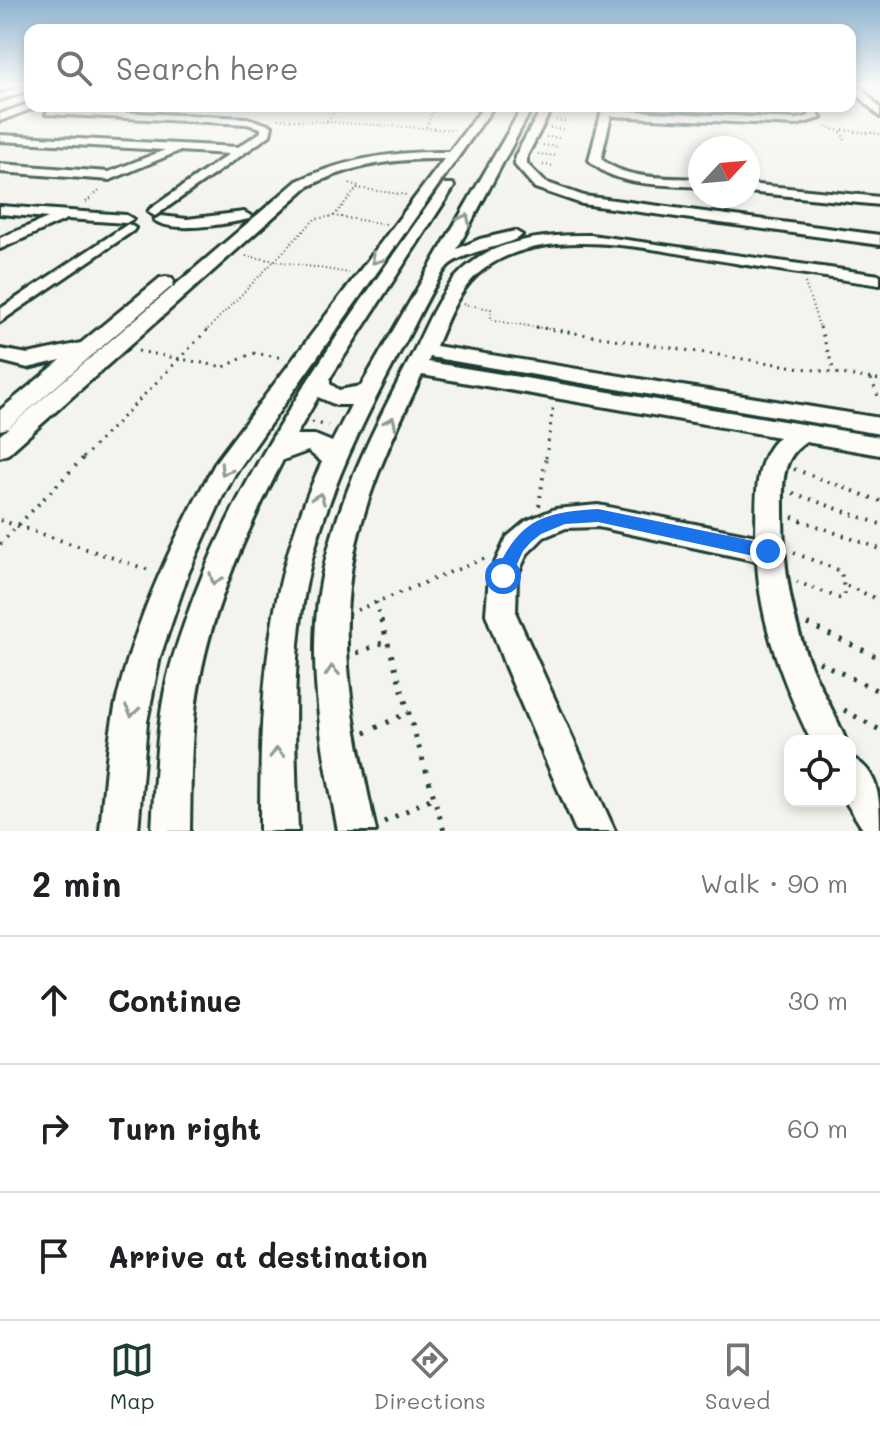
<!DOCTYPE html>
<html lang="en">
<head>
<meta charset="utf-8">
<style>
	body { margin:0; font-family:Mali,sans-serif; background:#f2f2f2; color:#202124 }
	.controls { position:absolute; right:24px; bottom:24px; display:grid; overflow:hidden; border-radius:16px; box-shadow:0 4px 12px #0003 }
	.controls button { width:72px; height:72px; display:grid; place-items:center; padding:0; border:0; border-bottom:2px solid #e0e0e0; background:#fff; color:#202124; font:40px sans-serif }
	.compass { position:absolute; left:688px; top:136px; width:72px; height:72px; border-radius:50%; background:#fff; box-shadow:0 4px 12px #0003; rotate:64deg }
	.stop { position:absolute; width:24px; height:24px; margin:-18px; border:6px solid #1a73e8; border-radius:50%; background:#fff }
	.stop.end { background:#1a73e8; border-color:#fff; box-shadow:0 2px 8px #0008 }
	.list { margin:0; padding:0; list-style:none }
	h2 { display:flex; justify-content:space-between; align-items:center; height:104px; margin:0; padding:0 32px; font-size:34px }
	h2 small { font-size:26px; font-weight:400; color:#757577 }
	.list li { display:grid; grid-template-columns:52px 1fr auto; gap:24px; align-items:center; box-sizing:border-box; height:128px; padding:0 32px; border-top:2px solid #e0e0e0 }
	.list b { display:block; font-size:30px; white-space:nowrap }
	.list em { font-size:26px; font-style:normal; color:#757577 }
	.icon { flex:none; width:44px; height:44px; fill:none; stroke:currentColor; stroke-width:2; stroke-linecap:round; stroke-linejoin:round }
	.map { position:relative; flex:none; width:880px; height:831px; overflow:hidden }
	.search { position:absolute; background:#fff; box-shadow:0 4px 12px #0003; left:24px; right:24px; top:24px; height:88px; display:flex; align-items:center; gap:20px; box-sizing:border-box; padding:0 28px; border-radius:16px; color:#757577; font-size:30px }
	.sheet { height:488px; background:#fff }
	nav { display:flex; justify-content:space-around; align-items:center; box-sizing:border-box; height:112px; border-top:2px solid #e0e0e0; background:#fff; font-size:22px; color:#757577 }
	nav a { display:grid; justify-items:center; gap:4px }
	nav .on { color:#1f3d34 }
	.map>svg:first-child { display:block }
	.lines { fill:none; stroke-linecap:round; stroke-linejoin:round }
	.minor-casing { stroke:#1f3d34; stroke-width:6 }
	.path-far3 { stroke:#1f3d34; stroke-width:2; stroke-dasharray:1 3; stroke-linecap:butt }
	.path-far2 { stroke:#1f3d34; stroke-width:3; stroke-dasharray:2 6; stroke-linecap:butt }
	.path-far1 { stroke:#1f3d34; stroke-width:4; stroke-dasharray:2 7; stroke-linecap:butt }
	.path { stroke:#1f3d34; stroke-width:5; stroke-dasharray:3 9; stroke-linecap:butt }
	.minor { fill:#fdfcf7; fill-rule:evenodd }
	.oneway { stroke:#8e9c96 }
	.route { fill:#1a73e8 }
</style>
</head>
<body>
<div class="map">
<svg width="880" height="831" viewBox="0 0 880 831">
	<rect width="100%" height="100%" fill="#f4f4ef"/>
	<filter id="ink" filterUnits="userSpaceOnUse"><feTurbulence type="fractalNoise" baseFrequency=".0125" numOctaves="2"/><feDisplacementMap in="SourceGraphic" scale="16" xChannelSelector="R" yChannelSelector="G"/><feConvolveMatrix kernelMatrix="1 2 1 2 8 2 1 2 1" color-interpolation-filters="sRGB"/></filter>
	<g filter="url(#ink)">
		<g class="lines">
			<g class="minor-casing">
				<g id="minor">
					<polygon points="23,86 30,86 30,90 0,100 0,94"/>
					<polygon points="859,86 880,108 880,117 850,87"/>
					<polygon points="30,103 30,106 36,106 34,108 0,121 0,114"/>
					<path d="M484,106H494L235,474L222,498L188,574L160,657L147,722L138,831H100C104,788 107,745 116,703C136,617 174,537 217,460L444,159C395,158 350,165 307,187L8,454L0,457V435L297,181C346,158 396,151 449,152Z"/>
					<path d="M523,106H533L457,249L480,239L515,231L522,235C510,246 469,250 450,264C438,273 412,332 402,348C364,419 327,492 309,571C290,656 295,745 298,831H260C260,699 265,583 322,462L308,451L283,460C248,529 214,602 200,678C190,728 191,780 190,831H152C155,781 156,729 167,680C173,653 184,625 193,599C251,447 351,317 443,184H453L454,187L330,378V384L339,390L361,386ZM318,397L336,405H351L332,442L315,435H296Z"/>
					<polygon points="543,106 553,106 527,156 527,164 545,182 584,196 880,235 880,245 582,204 535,188 515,165 515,156"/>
					<path d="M603,106H613L612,110L796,119L810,116L803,106H813L821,118L796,125L611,116L601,159C627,181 668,177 700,179V187C665,184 615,188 589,160Z"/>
					<polygon points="50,109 247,118 272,126 270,135 155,216 148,212 150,209 229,154 179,151 110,180 0,172 0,164 109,172 165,150 0,141 0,135 238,147 261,132 261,128 247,124 46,114"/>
					<polygon points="748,184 880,197 880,205 748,192"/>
					<polygon points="0,206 126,215 133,219 126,223 67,219 0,249 0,238 48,218 0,214"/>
					<path d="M244,212L251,216L249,219C227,224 172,234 154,220L161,216L187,219Z"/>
					<polygon points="128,224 135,228 133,231 0,322 0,309"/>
					<path d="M591,235L880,275V285C832,278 783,271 735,263C662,252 548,221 484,269C459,287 448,318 436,346L880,418V434L430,357L428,362L880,437V455L806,442C780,459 783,484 783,513C783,567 791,619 812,669C823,693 836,716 846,741H811C784,684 760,625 757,561L598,527L566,528L544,537L527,554L517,576L516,614L615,831H576L505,666L486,614L489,576L507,537L526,521L555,509L598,505L756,536C757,503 752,461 779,437L422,375C390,442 356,513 349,588C340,670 359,752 376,831H338C325,762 311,691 316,621C323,525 369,438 412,355C428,323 441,286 470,264C504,237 550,235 591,235Z"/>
					<polygon points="166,277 172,278 174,282 172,286 8,428 0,430 0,410 61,360 28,368 0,361 0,349 28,354 81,343 160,278"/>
					<path d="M850,757C880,770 880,801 880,831H864L845,801H850Z"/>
				</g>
			</g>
			<g class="path-far3">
				<polyline points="559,113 571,114"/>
				<polyline points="278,119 454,130"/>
				<polyline points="556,120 568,122"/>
				<polyline points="327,121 340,106"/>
				<polyline points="826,126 841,132 846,142"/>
				<polyline points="426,127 434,109 430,106"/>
				<polyline points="550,128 566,130"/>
				<polyline points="843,130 880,134"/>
				<polyline points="546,137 562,138"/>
				<polyline points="543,145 559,147"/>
				<polyline points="538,154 558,156"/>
				<polyline points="543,165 555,166"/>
				<polyline points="357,188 407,195"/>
				<polyline points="86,202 99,191 97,189"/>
				<polyline points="334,216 359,186 347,183"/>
				<polyline points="246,256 349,273"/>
				<polyline points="805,283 820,329"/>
				<polyline points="463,304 491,309 491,319 495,321 549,329"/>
				<polyline points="208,329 315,219 334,216 386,224"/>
			</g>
			<g class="path-far2">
				<polyline points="536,327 880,380"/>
				<polyline points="820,327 834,371"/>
				<polyline points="138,351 224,367 253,353 284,358"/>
				<polyline points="871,379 880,401"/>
				<polyline points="312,422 328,426"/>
				<polyline points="83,458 210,327"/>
				<polyline points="546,458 553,407"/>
			</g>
			<g class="path-far1">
				<polyline points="794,469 880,501"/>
				<polyline points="793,493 880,524"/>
				<polyline points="539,506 546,456"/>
				<polyline points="792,517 880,549"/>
				<polyline points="0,520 152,571"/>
				<polyline points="0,544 85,456"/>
				<polyline points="794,553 841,571 845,596 839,598 797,582"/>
				<polyline points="847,586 880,600"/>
				<polyline points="376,602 382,622"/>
				<polyline points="357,610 488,557"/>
			</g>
			<g class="path">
				<polyline points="381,620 444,831"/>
				<polyline points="807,624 880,658"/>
				<polyline points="357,653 387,641"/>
				<polyline points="819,662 880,692"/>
				<polyline points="844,710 880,730"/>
				<polyline points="365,733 409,712"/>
				<polyline points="384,822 434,797"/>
			</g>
			<use href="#minor" class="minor"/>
		</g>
		<defs><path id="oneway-chevron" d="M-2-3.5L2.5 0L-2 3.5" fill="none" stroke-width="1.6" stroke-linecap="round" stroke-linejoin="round" transform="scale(2)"/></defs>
		<g class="oneway">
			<use href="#oneway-chevron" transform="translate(465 219) rotate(-62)"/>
			<use href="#oneway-chevron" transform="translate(376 259) rotate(127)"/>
			<use href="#oneway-chevron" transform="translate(391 422) rotate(-65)"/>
			<use href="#oneway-chevron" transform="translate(225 470) rotate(122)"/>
			<use href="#oneway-chevron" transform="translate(319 498) rotate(-70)"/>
			<use href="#oneway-chevron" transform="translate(215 579) rotate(111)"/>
			<use href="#oneway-chevron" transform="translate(332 671) rotate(-95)"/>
			<use href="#oneway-chevron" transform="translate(132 711) rotate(100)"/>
			<use href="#oneway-chevron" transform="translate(277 753) rotate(-91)"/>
		</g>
	</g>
	<linearGradient id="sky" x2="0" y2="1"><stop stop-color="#8cb2ce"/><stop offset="0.42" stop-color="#fafaf8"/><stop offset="1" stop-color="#fafaf8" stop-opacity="0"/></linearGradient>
	<rect width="880" height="203" fill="url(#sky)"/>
	<path class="route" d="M598,509L768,544L776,551L768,559L598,522L565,524L541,534L531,542L523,551L509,582H497L494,576C518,522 539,512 598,509Z"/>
</svg>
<div class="controls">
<button><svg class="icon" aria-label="locate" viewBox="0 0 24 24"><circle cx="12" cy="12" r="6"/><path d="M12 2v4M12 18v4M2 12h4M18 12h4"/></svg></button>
</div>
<svg class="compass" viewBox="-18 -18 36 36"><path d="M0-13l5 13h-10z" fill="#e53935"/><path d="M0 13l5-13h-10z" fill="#757577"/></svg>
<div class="stop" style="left:503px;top:576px"></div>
<div class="stop end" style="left:768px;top:551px"></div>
<div class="search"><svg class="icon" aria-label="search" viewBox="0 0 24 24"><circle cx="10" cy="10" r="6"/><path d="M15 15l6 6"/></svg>Search here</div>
</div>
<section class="sheet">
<h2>2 min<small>Walk · 90 m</small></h2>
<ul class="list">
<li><svg class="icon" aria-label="ahead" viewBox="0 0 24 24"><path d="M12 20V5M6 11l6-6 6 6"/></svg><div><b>Continue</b></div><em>30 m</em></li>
<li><svg class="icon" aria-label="right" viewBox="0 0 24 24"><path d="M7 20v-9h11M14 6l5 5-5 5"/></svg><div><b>Turn right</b></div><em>60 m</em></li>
<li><svg class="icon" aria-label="arrive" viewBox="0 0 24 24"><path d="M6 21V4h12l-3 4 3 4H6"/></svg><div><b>Arrive at destination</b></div></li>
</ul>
</section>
<nav>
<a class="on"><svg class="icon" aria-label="map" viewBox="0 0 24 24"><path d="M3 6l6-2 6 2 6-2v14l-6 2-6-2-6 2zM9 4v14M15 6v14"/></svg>Map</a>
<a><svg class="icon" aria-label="directions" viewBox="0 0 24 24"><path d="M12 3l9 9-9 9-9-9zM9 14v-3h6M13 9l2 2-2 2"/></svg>Directions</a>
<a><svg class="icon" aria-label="saved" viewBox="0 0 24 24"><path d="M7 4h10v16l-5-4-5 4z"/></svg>Saved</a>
</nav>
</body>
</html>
